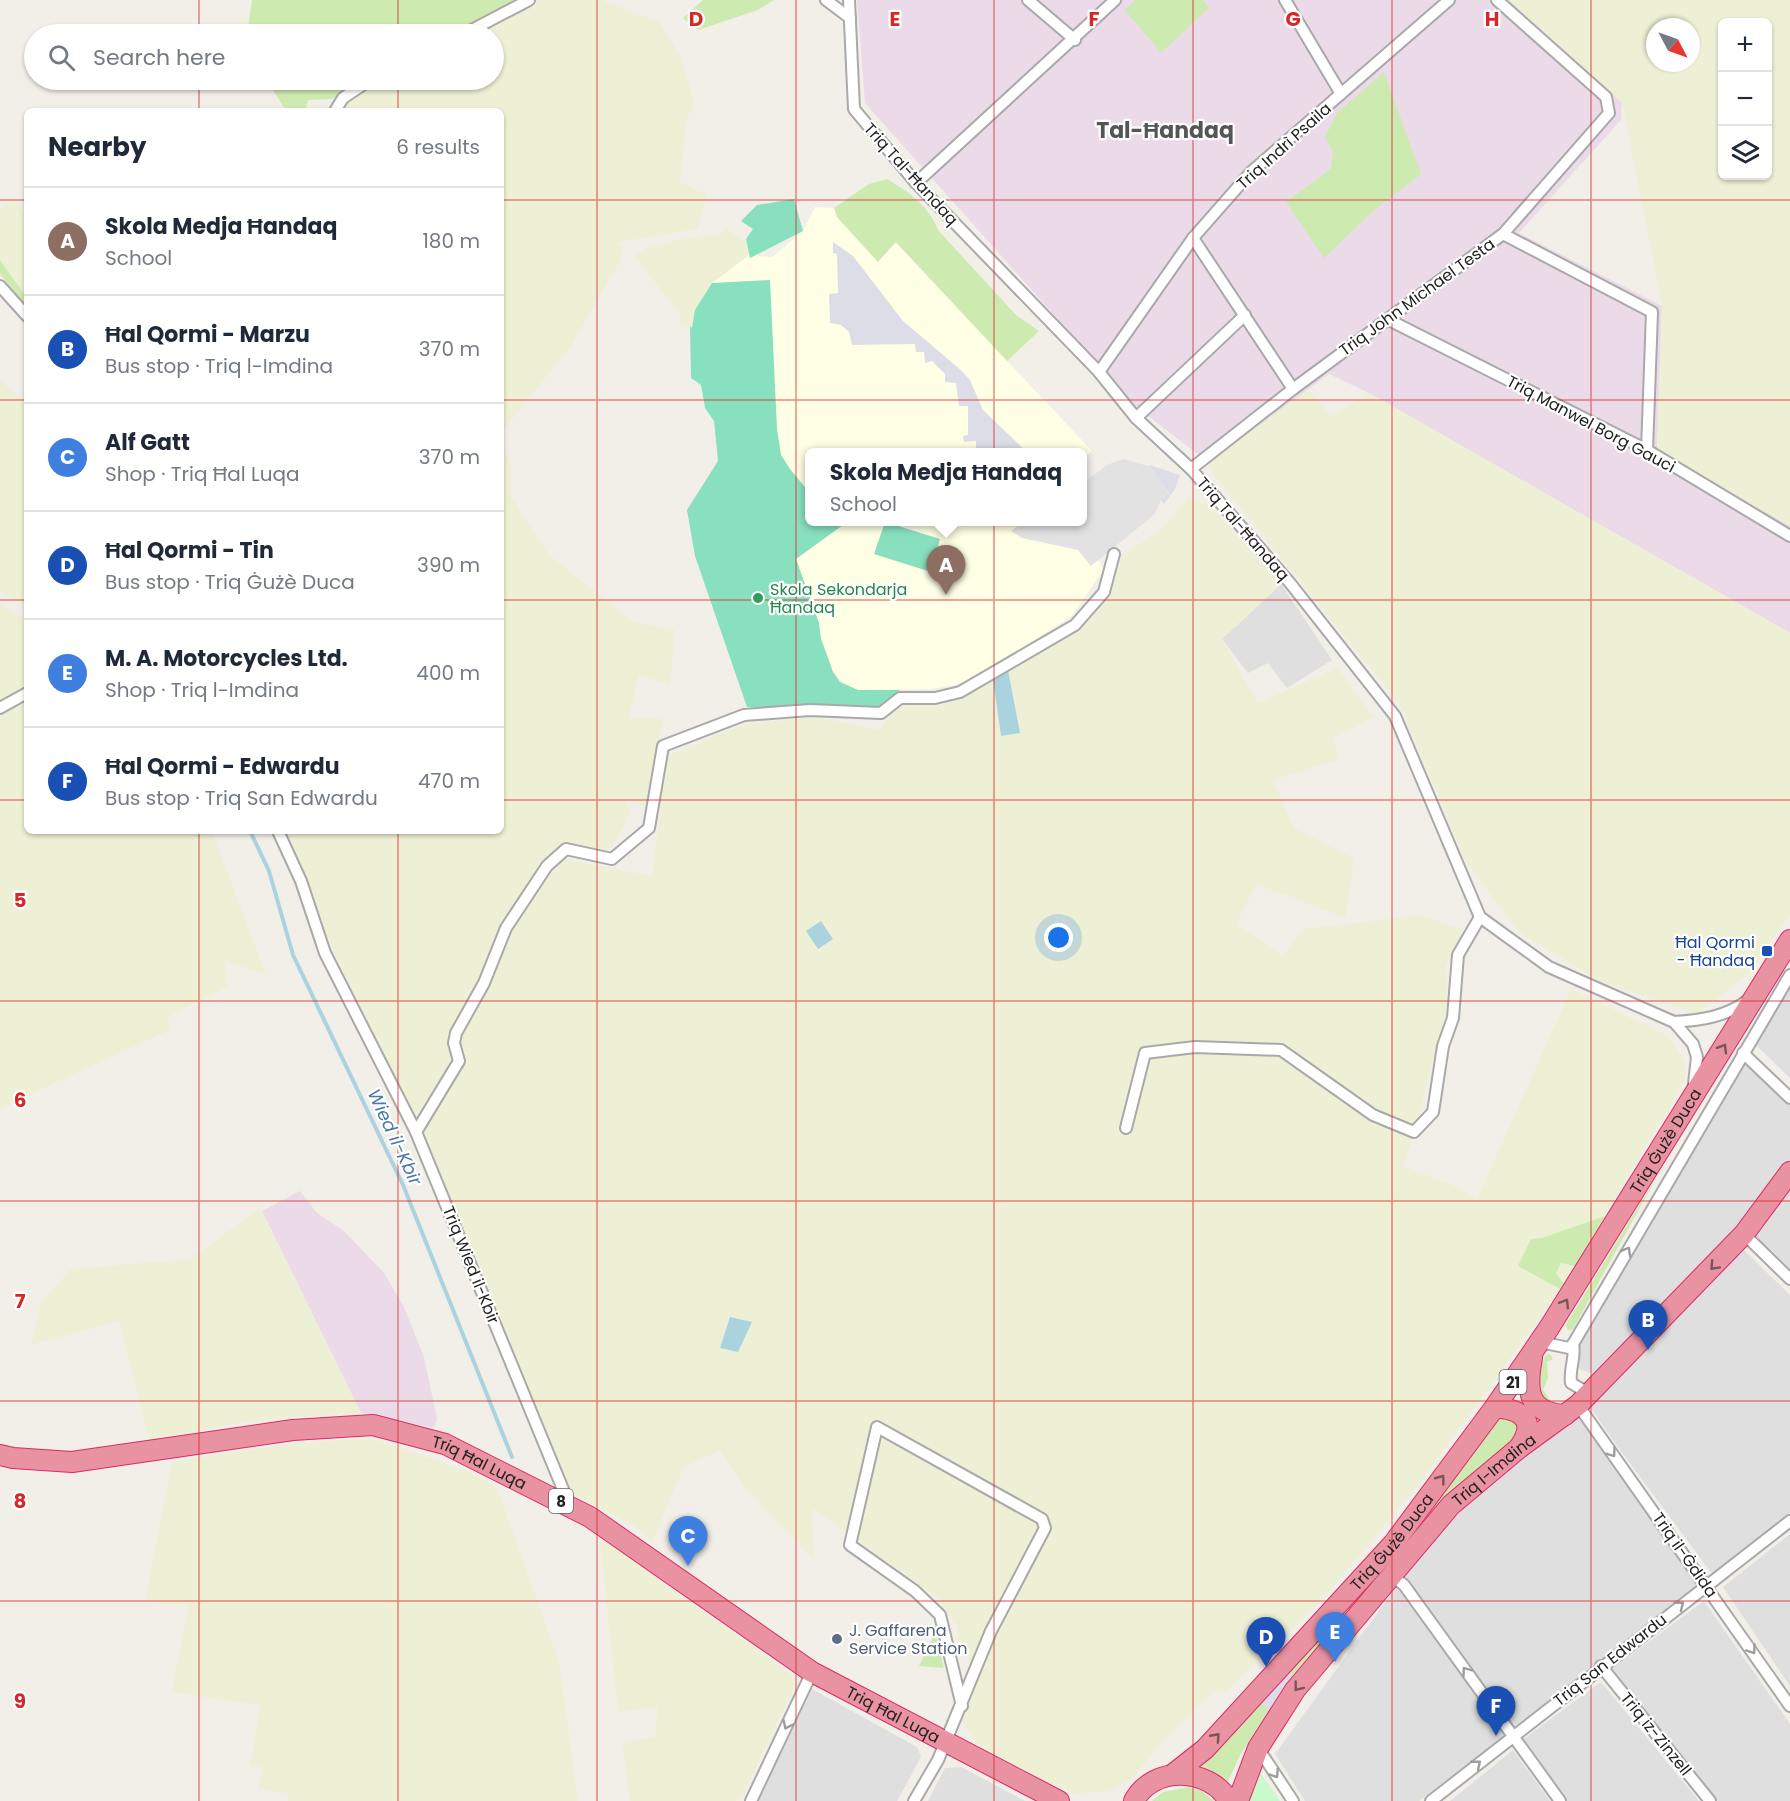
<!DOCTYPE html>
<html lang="en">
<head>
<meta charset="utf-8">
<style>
	body { margin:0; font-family:Poppins,sans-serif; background:#f2f2f3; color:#1f2937 }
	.controls { position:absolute; right:18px; top:18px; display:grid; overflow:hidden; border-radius:9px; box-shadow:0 2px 4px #0004 }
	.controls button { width:54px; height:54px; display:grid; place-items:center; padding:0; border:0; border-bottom:2px solid #e0e1e3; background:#fff; color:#1f2937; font:30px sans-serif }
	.compass { position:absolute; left:1646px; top:18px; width:54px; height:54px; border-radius:50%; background:#fff; box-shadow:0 2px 4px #0004; rotate:131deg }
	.you { position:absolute; left:1059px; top:938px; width:21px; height:21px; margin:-15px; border:4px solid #fff; border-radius:50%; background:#1a73e8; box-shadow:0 0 0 9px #1a73e833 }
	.badge { display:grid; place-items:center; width:39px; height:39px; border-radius:50%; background:#d40000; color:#fff; font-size:20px; font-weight:700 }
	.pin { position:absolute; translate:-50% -50px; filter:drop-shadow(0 2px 3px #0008) }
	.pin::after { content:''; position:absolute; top:32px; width:21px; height:18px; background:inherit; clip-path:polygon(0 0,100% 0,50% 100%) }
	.popup { position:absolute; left:805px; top:448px; width:282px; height:78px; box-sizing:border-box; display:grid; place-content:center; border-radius:9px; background:#fff; filter:drop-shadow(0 2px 4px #0005); font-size:20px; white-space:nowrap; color:#747a83 }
	.popup b { font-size:22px; color:#1f2937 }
	.popup::after { content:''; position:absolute; left:50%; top:100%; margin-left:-12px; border:12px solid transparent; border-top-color:#fff }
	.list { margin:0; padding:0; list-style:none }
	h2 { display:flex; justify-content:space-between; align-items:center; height:78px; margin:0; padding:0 24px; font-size:26px }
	h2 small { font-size:20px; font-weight:400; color:#747a83 }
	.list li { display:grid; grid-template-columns:39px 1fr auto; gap:18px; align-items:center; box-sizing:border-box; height:108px; padding:0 24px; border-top:2px solid #e0e1e3 }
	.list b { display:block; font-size:22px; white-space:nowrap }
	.list p { margin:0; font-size:20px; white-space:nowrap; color:#747a83 }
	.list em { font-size:20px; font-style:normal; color:#747a83 }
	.icon { flex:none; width:33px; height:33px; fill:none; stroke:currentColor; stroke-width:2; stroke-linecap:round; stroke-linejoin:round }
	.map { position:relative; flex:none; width:1790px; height:1801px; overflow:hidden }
	.search { position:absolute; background:#fff; box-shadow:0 2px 4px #0004; left:24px; top:24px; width:480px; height:66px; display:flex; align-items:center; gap:15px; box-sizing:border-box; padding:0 21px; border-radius:33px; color:#747a83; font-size:22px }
	.panel { position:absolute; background:#fff; box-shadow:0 2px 4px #0004; left:24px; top:108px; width:480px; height:726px; border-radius:9px }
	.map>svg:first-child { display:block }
	.residential { fill:#e0dfdf }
	.industrial { fill:#ebdbe8 }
	.education { fill:#ffffe5 }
	.farmland { fill:#eef0d5; fill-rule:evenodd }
	.grass { fill:#cdebb0 }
	.park { fill:#c8facc }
	.pitch { fill:#88e0be }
	.parking { fill:#e2e2e2 }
	.plaza { fill:#dddde8 }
	.water { fill:#aad3df }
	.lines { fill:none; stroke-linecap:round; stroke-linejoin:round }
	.stream { stroke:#aad3df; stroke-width:4 }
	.street-casing { stroke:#a9a9a9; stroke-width:14 }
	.highway-casing { stroke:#dc2a67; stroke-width:22 }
	.street { stroke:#fff; stroke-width:10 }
	.highway { stroke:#e892a2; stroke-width:20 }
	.oneway { stroke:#7b545c }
	.oneway2 { stroke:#9c9c9c }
	.grid { fill:none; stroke:#d62828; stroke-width:1.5; stroke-opacity:0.55 }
	.leisure-dot { fill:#2e9e5b; stroke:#fff; stroke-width:2 }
	.transit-dot { fill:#1a4fb4; stroke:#fff; stroke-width:2 }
	.service-dot { fill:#5c6f8a; stroke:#fff; stroke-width:2 }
	.labels { text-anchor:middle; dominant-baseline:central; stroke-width:4.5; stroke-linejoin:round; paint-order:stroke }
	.shield { fill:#fff; stroke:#646464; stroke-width:1.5 }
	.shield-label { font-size:15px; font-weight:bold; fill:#222 }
	.street-label { font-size:16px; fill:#222; stroke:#fff }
	.leisure-label { font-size:16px; fill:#27864d; stroke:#fff; text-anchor:start }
	.transit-label { font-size:16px; fill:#164399; stroke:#fff; text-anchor:end }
	.service-label { font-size:16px; fill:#4e5e75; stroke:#fff; text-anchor:start }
	.water-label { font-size:18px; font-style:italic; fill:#4a7aab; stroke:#fff }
	.district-label { font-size:22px; font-weight:bold; fill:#555; stroke:#fff }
	.grid-label { font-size:20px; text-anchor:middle; font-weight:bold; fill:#d62828; stroke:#fff; stroke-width:4.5; stroke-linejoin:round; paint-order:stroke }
</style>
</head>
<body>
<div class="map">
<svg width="1790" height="1801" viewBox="0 0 1790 1801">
	<rect width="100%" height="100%" fill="#f2efe9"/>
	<g class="residential">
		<polygon points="1281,584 1332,660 1287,688 1268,663 1248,673 1222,639"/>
		<polygon points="1790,983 1790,1078 1755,1044"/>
		<polygon points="1742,1061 1790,1106 1790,1160 1738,1234 1595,1374 1581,1370 1574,1363 1577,1346"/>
		<polygon points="1790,1184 1790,1273 1753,1236"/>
		<polygon points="1743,1249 1790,1295 1790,1513 1713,1575 1612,1439 1591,1408 1591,1399"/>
		<polygon points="1570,1419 1580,1419 1702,1585 1419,1801 1305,1801 1275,1754 1410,1568 1480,1490"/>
		<polygon points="1790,1534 1790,1686 1723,1587"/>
		<polygon points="1704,1601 1790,1724 1790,1801 1718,1801 1612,1669"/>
		<polygon points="1601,1682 1699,1801 1567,1801 1521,1741"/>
		<polygon points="812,1689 917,1747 921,1757 897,1801 758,1801"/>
		<polygon points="1513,1750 1550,1801 1450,1801"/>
		<polygon points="961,1767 1025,1801 928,1801 945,1768"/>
	</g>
	<g class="industrial">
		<polygon points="857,0 1509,0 1622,102 1621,120 1519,233 1662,306 1657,450 1790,526 1790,633 1369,393 1329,374 1209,463 1134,405 865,103"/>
		<polygon points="300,1191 317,1213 344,1231 384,1273 404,1307 424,1357 437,1419 434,1428 361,1413 262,1211"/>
	</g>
	<g class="education">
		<polygon points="815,207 834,208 837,217 877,261 895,242 1092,451 1083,459 1082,452 810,452 809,492 790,469 781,455 776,429 718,461 714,421 705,408 701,385 691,378 712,283 754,250 759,256 772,257 803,231"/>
		<polygon points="847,522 1073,522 1104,569 1072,616 986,671 957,685 930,689 858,690 848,688 833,672 795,560"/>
	</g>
	<g class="farmland">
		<polygon points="540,0 601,0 659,22 681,57 694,102 686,123 680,182 707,195 698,229 617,242 623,249 619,263 571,346 501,433 501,111 343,111 349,101 381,80 494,80 494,34 472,34 483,32"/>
		<path d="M1509,0H1790V526L1657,451L1662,306L1622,102ZM1722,22H1768V176H1722ZM1655,27H1691V63H1655Z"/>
		<polygon points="13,199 27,216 27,298 0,260 0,211"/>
		<polygon points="727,229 743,241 746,239 748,256 712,283 692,330 690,326 681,325 680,314 635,257 644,249 682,239 717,235"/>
		<polygon points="0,380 27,405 27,606 0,591"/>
		<polygon points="1308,389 1331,416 1369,393 1790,633 1790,914 1751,972 1697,1014 1599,981 1519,932 1465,860 1400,705 1212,473 1209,463"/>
		<polygon points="501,442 511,466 511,497 549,555 634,622 675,630 670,685 639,674 629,718 664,719 654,756 648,808 625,798 628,807 631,809 625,824 616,841 601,854 562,843 499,929 476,987 454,1023 451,1046 455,1060 412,1120 327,937 313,896 283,831 501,831"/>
		<polygon points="1188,497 1208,504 1281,584 1222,639 1258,703 1337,668 1374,717 1333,738 1340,759 1273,780 1295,829 1354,858 1346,918 1256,884 1236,924 1283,956 1303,929 1421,915 1464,930 1446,965 1448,1016 1436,1047 1417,1126 1403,1166 1457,1187 1477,1199 1571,989 1668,1036 1685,1062 1685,1081 1562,1287 1426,1475 1328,1594 1228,1690 1213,1693 1200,1705 1163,1741 1131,1780 1109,1791 1074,1794 985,1755 961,1720 974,1661 956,1651 958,1629 938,1598 812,1508 814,1560 744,1487 720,1450 684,1467 652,1542 636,1527 571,1493 420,1139 462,1065 459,1038 482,998 511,929 563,859 652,876 666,756 746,724 816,717 880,730 890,714 905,702 938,706 993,680 1080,625 1111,592 1123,555 1161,530"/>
		<polygon points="0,604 27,620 27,831 212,831 266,975 225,960 227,987 167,1017 172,1029 0,1108"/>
		<polygon points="260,1208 361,1413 250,1421 149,1440 119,1321 31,1345 41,1302 71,1269 191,1259"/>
		<polygon points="371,1438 468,1471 497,1487 559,1662 578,1801 288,1801 289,1794 258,1789 263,1768 250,1765 260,1705 171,1692 189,1606 145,1600 172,1462 285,1444"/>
		<polygon points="600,1541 615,1548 791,1674 795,1687 741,1798 735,1801 630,1801 622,1742 655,1737 658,1707 618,1712"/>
	</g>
	<g class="grass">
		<polygon points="252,0 514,0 467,26 429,34 247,34"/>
		<polygon points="703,0 774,0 758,10 698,30 683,18"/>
		<polygon points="1135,0 1203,0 1209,8 1161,53 1125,10"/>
		<polygon points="1384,72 1421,174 1373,211 1324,258 1286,202 1331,169 1333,152 1325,137 1337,113"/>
		<polygon points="267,80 362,80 332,99 308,100 305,111 286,111"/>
		<path d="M887,179C908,191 930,207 938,230L1016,315L1039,331L1007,361L896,242L878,262L837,217L834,208L869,184Z"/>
		<polygon points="0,260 27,298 27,307 0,274"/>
		<polygon points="1659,1173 1573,1329 1569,1331 1565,1326"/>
		<polygon points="1605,1216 1575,1266 1561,1263 1556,1273 1564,1284 1560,1289 1518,1266 1531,1239 1542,1238"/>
		<polygon points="1550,1354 1553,1359 1547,1362 1548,1378 1543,1390 1558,1410 1545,1407 1536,1379 1545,1356"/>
		<polygon points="1503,1417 1512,1418 1517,1423 1518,1438 1360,1597 1293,1676 1289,1672 1391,1559 1497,1420"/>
		<polygon points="935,1633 944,1668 919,1666"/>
		<polygon points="1262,1702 1269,1710 1240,1755 1228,1782 1214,1772 1199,1767"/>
		<polygon points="1189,1787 1202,1791 1214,1801 1152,1801 1163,1792"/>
	</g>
	<polygon class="park" points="1259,1771 1280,1801 1249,1801"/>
	<g class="pitch">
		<polygon points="794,199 803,231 750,258 746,239 753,229 741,221 757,205"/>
		<polygon points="770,280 777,429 781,455 790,469 809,492 810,522 847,522 796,559 819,623 821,639 833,672 840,682 858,690 900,690 877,711 845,707 747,707 695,556 687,510 718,461 714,421 705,408 701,385 691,378 690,326 692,328 695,310 712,283"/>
		<polygon points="885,522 940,539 931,572 874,554"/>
	</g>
	<polygon class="parking" points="1123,459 1152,467 1169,495 1161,500 1155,514 1091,566 1078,550 1022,538 1011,531 1023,522 1082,522 1083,483 1107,465"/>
	<g class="plaza">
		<polygon points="833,242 853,256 903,321 962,371 970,380 983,410 1027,452 976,452 976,441 964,442 963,436 968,435 968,406 959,406 956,383 945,382 945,374 932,361 925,363 924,352 916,352 915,344 852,345 849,332 841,325 830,323 829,294 838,293 837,254 833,253"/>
		<polygon points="1150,465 1180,475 1175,489 1164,504 1161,500 1169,494"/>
		<polygon points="1289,1672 1293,1676 1269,1710 1262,1702"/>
	</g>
	<g class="water">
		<polygon points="1008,670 1020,733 1001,736 993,680"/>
		<polygon points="821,921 833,939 818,949 806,931"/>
		<polygon points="730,1317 752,1322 738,1352 720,1348"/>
	</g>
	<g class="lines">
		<polyline class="stream" points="250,831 269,871 293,955 403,1185 512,1457"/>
		<g class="street-casing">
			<g id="street">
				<polyline points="826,0 850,18"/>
				<polyline points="849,0 854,109 916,183 1099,372 1136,418 1191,469 1290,583 1395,716 1480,917 1549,967 1674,1022 1693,1044 1697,1057 1694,1084"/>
				<polyline points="1028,0 1075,40"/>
				<polyline points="1285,0 1341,94"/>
				<polyline points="456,34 468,32 529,0"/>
				<polyline points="335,111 343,98 370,80"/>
				<polyline points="916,183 1115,0"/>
				<polyline points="1503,234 1652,312 1647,450"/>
				<polyline points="1193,238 1293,389"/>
				<polyline points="0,286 27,316"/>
				<polyline points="1389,320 1647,450 1790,536"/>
				<polyline points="1099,372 1193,238 1251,172 1449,0"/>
				<polyline points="1136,418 1245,315"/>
				<polyline points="1191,469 1293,389 1503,234 1609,113 1606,97 1497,0"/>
				<polyline points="0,708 27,693"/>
				<polyline points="278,831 301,881 325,953 416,1132 569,1504"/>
				<path d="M1674,1022C1702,1020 1725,1017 1747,1001"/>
				<polyline points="1743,1053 1790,1098"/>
				<polyline points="1126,1128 1145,1053 1195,1047 1281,1050 1373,1115 1414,1132 1433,1112 1443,1046 1453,1018 1458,955 1480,917"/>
				<polyline points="416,1132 459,1061 454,1043 456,1033 484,983 506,928 547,866 566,849 612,859 649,828 663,746 744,715 810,710 881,713 900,698 935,698 960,692 1075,625 1104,592 1114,554"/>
				<polyline points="1744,1234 1790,1279"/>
				<polyline points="1540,1342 1569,1348 1573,1344 1790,975"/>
				<path d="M1573,1344C1576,1356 1569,1369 1571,1383L1590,1394"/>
				<polyline points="1578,1405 1790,1706"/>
				<polyline points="1390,1574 1404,1585 1560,1801"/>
				<polyline points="1601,1666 1710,1801"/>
				<polyline points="1258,1748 1293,1801"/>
				<polyline points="751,1801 812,1672"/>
				<polyline points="914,1801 938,1760 991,1631 1045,1528 1042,1519 877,1427 850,1545 915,1591 940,1615 962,1706"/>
				<polyline points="1431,1801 1790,1521"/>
			</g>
		</g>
		<g class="highway-casing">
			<g id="highway">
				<path d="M1532,1358C1526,1390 1527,1413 1565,1415"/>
				<path d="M1495,1407C1524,1410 1537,1421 1519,1448"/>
				<path id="s1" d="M0,1455L13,1458L72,1462L293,1430L373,1425L445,1444L590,1517L812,1672L1059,1801"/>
				<path id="s2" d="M1172,1775L1205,1749L1393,1544L1495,1407L1549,1328L1790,940"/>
				<path d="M1134,1801C1153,1765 1209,1767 1229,1801"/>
				<path id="s3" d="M1238,1801L1258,1748L1295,1690L1451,1505L1519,1448L1578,1405L1744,1234L1790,1172"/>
			</g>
		</g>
		<use href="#street" class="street"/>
		<use href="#highway" class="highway"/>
	</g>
	<defs><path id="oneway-chevron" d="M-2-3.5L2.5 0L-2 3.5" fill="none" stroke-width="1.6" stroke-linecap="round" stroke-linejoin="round" transform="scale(1.5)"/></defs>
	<g class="oneway">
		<use href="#oneway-chevron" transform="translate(1723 1048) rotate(-59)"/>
		<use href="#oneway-chevron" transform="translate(1714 1266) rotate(133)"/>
		<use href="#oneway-chevron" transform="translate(1565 1303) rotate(-58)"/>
		<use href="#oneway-chevron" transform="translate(1441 1479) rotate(-53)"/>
		<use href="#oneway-chevron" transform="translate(1298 1687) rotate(128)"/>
		<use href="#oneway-chevron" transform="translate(1216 1737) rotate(-48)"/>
	</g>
	<g class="oneway2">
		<use href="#oneway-chevron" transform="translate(1627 1251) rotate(-60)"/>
		<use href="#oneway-chevron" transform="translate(1612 1453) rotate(54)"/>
		<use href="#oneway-chevron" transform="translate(1680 1605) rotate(-38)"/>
		<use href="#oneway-chevron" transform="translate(1752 1650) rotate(56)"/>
		<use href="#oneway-chevron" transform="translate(1466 1671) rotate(-126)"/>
		<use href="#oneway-chevron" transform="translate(787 1725) rotate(115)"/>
		<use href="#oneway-chevron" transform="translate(1477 1764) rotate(-39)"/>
		<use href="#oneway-chevron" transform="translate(1275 1774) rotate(57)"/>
	</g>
	<path class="grid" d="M199,0V34M398,0V34M597,0V1801M796,0V1801M994,0V1801M1193,0V1801M1392,0V1801M1591,0V1801M199,80V111M398,80V111M0,200H27M501,200H1790M0,400H27M501,400H1790M0,600H27M501,600H1790M0,800H27M501,800H1790M199,831V1801M398,831V1801M0,1001H1790M0,1201H1790M0,1401H1790M0,1601H1790"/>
	<circle class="leisure-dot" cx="758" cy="598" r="6"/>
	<rect class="transit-dot" x="1761" y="945" width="12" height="12" rx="3"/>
	<circle class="service-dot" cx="837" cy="1639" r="6"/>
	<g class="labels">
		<g class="shield">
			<rect x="1499.5" y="1370" width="27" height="24" rx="4.5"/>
			<rect x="549" y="1489" width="24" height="24" rx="4.5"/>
		</g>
		<g class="shield-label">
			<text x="1513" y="1382">21</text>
			<text x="561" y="1501">8</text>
		</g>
		<g class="street-label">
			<text transform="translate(1284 146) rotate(-42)">Triq Indrì Psaila</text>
			<text transform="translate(911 174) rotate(48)">Triq Tal-Ħandaq</text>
			<text transform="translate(1417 297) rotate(-36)">Triq John Michael Testa</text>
			<text transform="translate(1591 424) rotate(28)">Triq Manwel Borg Gauci</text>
			<text transform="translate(1243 529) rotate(49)">Triq Tal-Ħandaq</text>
			<text stroke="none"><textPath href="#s2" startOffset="807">Triq Ġużè Duca</textPath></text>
			<text transform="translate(471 1265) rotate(68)">Triq Wied il-Kbir</text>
			<text stroke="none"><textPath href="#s1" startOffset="489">Triq Ħal Luqa</textPath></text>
			<text stroke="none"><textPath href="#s3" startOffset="423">Triq l-Imdina</textPath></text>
			<text stroke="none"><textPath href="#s2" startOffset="321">Triq Ġużè Duca</textPath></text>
			<text transform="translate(1685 1555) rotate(55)">Triq il-Ġdida</text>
			<text transform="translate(1610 1660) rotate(-38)">Triq San Edwardu</text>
			<text stroke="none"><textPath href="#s1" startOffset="975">Triq Ħal Luqa</textPath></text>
			<text transform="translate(1656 1734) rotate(51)">Triq iz-Zinzell</text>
		</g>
		<g class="leisure-label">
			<text x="770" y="589">Skola Sekondarja<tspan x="770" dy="18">Ħandaq</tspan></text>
		</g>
		<g class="transit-label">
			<text x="1755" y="942">Ħal Qormi<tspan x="1755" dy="18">- Ħandaq</tspan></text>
		</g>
		<g class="service-label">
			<text x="849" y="1630">J. Gaffarena<tspan x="849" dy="18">Service Station</tspan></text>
		</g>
		<g class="water-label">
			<text transform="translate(395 1137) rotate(65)">Wied il-Kbir</text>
		</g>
		<g class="district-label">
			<text x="1165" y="130">Tal-Ħandaq</text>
		</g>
	</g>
	<g class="grid-label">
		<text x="696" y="26">D</text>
		<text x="895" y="26">E</text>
		<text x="1094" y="26">F</text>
		<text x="1293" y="26">G</text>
		<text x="1492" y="26">H</text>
		<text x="20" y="907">5</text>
		<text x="20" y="1107">6</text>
		<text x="20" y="1308">7</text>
		<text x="20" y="1508">8</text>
		<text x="20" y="1708">9</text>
	</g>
</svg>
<div class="controls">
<button>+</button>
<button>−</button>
<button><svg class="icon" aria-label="layers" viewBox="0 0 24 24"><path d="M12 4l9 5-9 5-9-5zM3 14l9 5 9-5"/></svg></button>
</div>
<svg class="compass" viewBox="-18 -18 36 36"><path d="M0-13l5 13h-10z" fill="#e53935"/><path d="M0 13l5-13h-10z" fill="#747a83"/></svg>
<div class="you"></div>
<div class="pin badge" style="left:946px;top:595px;background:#8d6e63">A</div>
<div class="popup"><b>Skola Medja Ħandaq</b>School</div>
<div class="pin badge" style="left:1648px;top:1350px;background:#1a4fb4">B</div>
<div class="pin badge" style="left:688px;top:1566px;background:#3f7fe0">C</div>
<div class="pin badge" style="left:1266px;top:1667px;background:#1a4fb4">D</div>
<div class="pin badge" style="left:1335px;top:1662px;background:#3f7fe0">E</div>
<div class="pin badge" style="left:1496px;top:1736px;background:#1a4fb4">F</div>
<div class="search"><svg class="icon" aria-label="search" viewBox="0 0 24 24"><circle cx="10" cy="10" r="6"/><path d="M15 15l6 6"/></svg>Search here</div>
<section class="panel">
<h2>Nearby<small>6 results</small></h2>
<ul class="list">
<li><span class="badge" style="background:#8d6e63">A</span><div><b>Skola Medja Ħandaq</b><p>School</p></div><em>180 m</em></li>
<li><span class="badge" style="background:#1a4fb4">B</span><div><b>Ħal Qormi - Marzu</b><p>Bus stop · Triq l-Imdina</p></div><em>370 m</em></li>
<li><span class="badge" style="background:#3f7fe0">C</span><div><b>Alf Gatt</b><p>Shop · Triq Ħal Luqa</p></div><em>370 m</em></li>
<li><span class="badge" style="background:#1a4fb4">D</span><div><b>Ħal Qormi - Tin</b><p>Bus stop · Triq Ġużè Duca</p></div><em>390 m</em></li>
<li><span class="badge" style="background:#3f7fe0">E</span><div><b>M. A. Motorcycles Ltd.</b><p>Shop · Triq l-Imdina</p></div><em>400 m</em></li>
<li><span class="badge" style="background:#1a4fb4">F</span><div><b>Ħal Qormi - Edwardu</b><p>Bus stop · Triq San Edwardu</p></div><em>470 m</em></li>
</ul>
</section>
</div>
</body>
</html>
